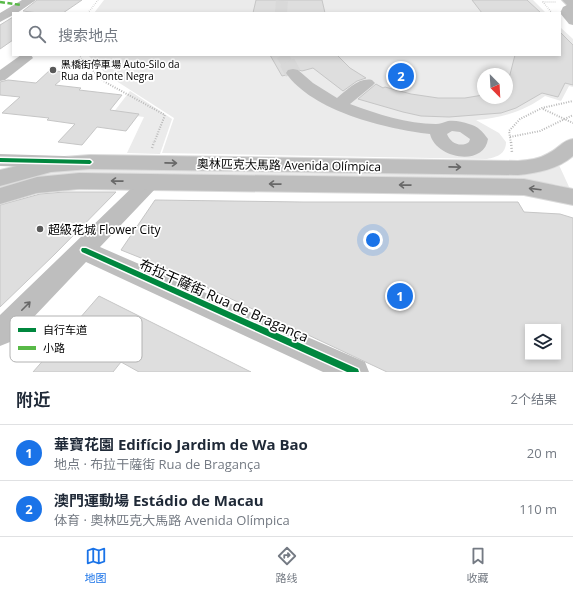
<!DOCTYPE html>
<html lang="zh">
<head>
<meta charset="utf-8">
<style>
	body { margin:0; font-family:"Open Sans","Noto Sans SC",sans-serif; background:#f2f2f3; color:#1f2937 }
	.controls { position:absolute; right:12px; bottom:12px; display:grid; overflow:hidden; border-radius:0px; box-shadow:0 2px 6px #0003 }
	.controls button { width:36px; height:36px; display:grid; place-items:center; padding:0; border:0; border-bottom:1px solid #e0e1e3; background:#fff; color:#1f2937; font:20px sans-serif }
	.compass { position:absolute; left:477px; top:68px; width:36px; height:36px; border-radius:50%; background:#fff; box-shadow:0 2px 6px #0003; rotate:156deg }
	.you { position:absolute; left:373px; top:240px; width:14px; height:14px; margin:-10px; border:3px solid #fff; border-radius:50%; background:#1a73e8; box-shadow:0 0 0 6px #1a73e833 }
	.badge { display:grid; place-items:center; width:26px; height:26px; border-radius:50%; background:#1a73e8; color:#fff; font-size:13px; font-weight:700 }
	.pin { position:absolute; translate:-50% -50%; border:2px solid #fff; box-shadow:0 1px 4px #0006 }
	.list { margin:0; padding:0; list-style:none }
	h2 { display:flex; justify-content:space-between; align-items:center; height:52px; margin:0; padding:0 16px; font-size:17px }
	h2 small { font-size:13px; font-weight:400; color:#747a83 }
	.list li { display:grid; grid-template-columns:26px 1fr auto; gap:12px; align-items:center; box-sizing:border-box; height:56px; padding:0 16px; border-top:1px solid #e0e1e3 }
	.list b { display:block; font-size:15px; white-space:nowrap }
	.list p { margin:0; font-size:13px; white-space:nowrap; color:#747a83 }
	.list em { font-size:13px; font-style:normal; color:#747a83 }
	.icon { flex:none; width:22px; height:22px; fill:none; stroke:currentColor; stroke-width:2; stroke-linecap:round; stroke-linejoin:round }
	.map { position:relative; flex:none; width:573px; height:372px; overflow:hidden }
	.search { position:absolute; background:#fff; box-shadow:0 2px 6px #0003; left:12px; right:12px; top:12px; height:44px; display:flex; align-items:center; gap:10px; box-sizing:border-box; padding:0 14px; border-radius:0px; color:#747a83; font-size:15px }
	.sheet { height:164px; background:#fff }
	nav { display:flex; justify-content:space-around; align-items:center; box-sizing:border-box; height:56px; border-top:1px solid #e0e1e3; background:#fff; font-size:11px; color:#747a83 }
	nav a { display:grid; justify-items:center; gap:2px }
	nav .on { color:#1a73e8 }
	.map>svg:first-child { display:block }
	.green { fill:#ebebeb; fill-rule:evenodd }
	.building { fill:#dedede; stroke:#c6c6c6; fill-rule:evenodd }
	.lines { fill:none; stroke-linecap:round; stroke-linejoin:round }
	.minor-tunnel-far1 { stroke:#d9d9d9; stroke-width:12; stroke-dasharray:12 6; stroke-linecap:butt }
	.minor-tunnel { stroke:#d9d9d9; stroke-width:16; stroke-dasharray:16 8; stroke-linecap:butt }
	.major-casing { stroke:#dbdbdb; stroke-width:2 }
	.path-far2 { stroke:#b9b9b9; stroke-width:1.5; stroke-dasharray:0.5 1.5; stroke-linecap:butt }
	.path-far1 { stroke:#b9b9b9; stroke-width:2; stroke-dasharray:1 1.5; stroke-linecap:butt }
	.path { stroke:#b9b9b9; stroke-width:2.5; stroke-dasharray:1 2; stroke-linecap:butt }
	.minor { fill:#bebebe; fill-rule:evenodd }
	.major { fill:#bebebe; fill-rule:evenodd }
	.quiet { stroke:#58b947; stroke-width:2.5; stroke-dasharray:5 2.5; stroke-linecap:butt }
	.cycleway-casing { stroke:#fff; stroke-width:3 }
	.cycleway { fill:#00873e; fill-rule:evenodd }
	.oneway { stroke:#686868 }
	.poi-dot { fill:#595959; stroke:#fff; stroke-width:1.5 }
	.labels { text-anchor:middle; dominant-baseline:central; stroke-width:3.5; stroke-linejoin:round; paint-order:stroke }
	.far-poi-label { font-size:10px; fill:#000; stroke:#fff; text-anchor:start }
	.street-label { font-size:12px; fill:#000; stroke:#fff }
	.poi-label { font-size:12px; fill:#000; stroke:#fff; text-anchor:start }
	.near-street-label { font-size:14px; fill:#000; stroke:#fff }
	.key { fill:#fff; stroke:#b2b2b2; stroke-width:1 }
	.key-label { font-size:11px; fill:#000 }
</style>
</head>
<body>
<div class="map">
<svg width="573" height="372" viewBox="0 0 573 372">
	<rect width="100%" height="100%" fill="#fff"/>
	<g class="green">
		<polygon points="104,0 533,0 546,13 94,13"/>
		<path d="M560,27L573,39V87L569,86L561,101L545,96C525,111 501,118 476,120L499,133L506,142C506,154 497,157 487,159L162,153L174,118L107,75L88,55H560ZM483,74H507V98H483Z"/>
		<polygon points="130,91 172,119 160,154 127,153 144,117 113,113"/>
		<polygon points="559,165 570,189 559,185 530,181 0,190 0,185 42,173 86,168 526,174 551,168"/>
	</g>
	<g class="building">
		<polygon points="37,0 82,0 63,13 38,13 23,11"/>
		<polygon points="256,0 322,0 325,13 253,13"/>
		<polygon points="472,0 527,0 541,13 482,13"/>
		<polygon points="13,17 13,40 0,49 0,25"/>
		<polygon points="560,32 573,45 573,85 565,83 558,97 542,93 516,108 501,113 449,117 421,116 403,112 358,99 376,84 383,88 385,87 411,94 438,98 465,98 483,95 483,98 507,98 507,86 515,55 560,55"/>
		<polygon points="270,55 337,55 350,68 366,78 357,81 343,91 313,68 302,71 293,68 288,69 285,72 286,75 282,76"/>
		<polygon points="50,70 69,73 55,85 81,88 79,90 122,95 110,110 139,114 126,131 97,127 82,145 58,142 75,124 47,120 49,118 2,113 20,97 0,95 0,82 8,80 36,83"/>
		<polygon points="64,192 116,192 55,254 0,307 0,205 40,194"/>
		<path d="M155,200L303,202H518L524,212L560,214L573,218V372H387L161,266L121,250ZM528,327H558V357H528Z"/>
		<polygon points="99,296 251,372 139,372 121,362 113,372 33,372"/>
	</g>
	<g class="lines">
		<g class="minor-tunnel-far1">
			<polyline points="281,13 282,0"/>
			<polyline points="282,55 287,63"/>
		</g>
		<polyline class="minor-tunnel" points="287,62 293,73"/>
		<g class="major-casing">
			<g id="major">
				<polygon points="562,0 573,0 573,8 569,7"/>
				<path d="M573,139V156C558,169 538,173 518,175L90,169L51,172L0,186V170L51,158L90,155L518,161C529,160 539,159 549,153C558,149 563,140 573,139Z"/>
				<polygon points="79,173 524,179 573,189 573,205 524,195 79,189 37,193 0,204 0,188 37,177"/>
			</g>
		</g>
		<g class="path-far2">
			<polyline points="88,13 98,0"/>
			<polyline points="552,13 543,2 556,2"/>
			<polyline points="79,55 85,63"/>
		</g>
		<g class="path-far1">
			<polyline points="84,62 105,82 165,115 154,143"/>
			<polyline points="543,109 573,123"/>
			<polyline points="510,137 540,131 573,115"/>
			<polyline points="511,143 509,131 520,119 542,108 573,101"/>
		</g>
		<g class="path">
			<polyline points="511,142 512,153"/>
			<polyline points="152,148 154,142"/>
		</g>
		<g class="minor">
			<polygon points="22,0 36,0 17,13 13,13 13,15 0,22 0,13"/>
			<polygon points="573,2 573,25 569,24 560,13 563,7"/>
			<polygon points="21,55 31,55 33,58 5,80 0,81 0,70"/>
			<path d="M293,69L298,70L313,83L337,98C347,90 359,77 372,80L375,83L372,86L350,104C377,114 407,124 436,124C440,124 444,122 448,121C455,120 463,122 469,124C478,126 483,132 488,139C484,167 436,159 430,134C386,129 312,111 286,73L288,70ZM452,131L460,132L470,139L469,142C461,148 450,143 447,134Z"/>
			<polygon points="0,154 64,156 71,157 73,162 71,167 64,168 0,166"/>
			<polygon points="150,175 157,177 160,182 157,187 100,247 365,362 369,372 323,372 86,262 10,342 0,346 0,315 143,177"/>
		</g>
		<use href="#major" class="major"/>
		<polyline class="quiet" points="0,2 21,5"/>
		<g class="cycleway-casing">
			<g id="cycleway">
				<polygon points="0,158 90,160 92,162 90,164 0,162"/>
				<polygon points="82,248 86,248 358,369 359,372 347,372 82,252 81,250"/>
			</g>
		</g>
		<use href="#cycleway" class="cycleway"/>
	</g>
	<defs><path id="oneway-shaft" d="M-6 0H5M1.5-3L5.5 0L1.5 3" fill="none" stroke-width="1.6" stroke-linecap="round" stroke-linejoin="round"/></defs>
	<g class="oneway">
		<use href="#oneway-shaft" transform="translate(171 163) rotate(1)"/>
		<use href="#oneway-shaft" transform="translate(455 167) rotate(1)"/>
		<use href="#oneway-shaft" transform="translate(117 181) rotate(-179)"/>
		<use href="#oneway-shaft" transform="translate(275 184) rotate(-179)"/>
		<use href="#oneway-shaft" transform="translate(405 185) rotate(-179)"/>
		<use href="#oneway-shaft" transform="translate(535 189) rotate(-173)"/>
		<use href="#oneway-shaft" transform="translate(26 306) rotate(-45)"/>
	</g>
	<g class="poi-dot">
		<circle cx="53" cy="70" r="4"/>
		<circle cx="40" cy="229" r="4"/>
	</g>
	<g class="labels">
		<g class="far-poi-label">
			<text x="61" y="64">黑橋街停車場 Auto-Silo da<tspan x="61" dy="12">Rua da Ponte Negra</tspan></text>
		</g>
		<g class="street-label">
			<text transform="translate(289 165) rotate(1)">奧林匹克大馬路 Avenida Olímpica</text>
		</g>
		<g class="poi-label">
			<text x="48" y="229">超級花城 Flower City</text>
		</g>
		<g class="near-street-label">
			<text transform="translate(224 300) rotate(24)">布拉干薩街 Rua de Bragança</text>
		</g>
	</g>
	<rect x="10" y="316" width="132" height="46" rx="6" class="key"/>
	<rect x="18" y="328" width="18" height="4" fill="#00873e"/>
	<rect x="18" y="346" width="18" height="4" fill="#58b947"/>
	<g class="key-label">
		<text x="43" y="334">自行车道</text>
		<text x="43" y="352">小路</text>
	</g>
</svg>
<div class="controls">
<button><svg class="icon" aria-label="layers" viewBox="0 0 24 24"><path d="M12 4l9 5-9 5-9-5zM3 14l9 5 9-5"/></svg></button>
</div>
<svg class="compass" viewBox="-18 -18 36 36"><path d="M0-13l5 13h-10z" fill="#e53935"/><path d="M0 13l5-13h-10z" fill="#747a83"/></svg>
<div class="you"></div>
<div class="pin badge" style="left:400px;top:296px">1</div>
<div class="pin badge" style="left:401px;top:76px">2</div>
<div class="search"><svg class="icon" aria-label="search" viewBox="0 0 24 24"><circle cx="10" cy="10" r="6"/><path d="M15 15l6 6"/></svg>搜索地点</div>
</div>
<section class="sheet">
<h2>附近<small>2个结果</small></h2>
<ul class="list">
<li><span class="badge">1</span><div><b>華寶花園 Edifício Jardim de Wa Bao</b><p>地点 · 布拉干薩街 Rua de Bragança</p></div><em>20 m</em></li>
<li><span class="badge">2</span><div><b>澳門運動場 Estádio de Macau</b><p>体育 · 奧林匹克大馬路 Avenida Olímpica</p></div><em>110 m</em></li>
</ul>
</section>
<nav>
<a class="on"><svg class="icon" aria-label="map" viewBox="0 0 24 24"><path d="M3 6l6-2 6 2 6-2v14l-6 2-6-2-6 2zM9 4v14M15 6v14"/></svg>地图</a>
<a><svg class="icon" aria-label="directions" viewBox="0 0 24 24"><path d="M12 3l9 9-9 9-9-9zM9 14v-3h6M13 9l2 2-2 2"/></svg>路线</a>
<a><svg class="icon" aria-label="saved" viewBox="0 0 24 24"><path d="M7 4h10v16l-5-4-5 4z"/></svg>收藏</a>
</nav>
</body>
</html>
